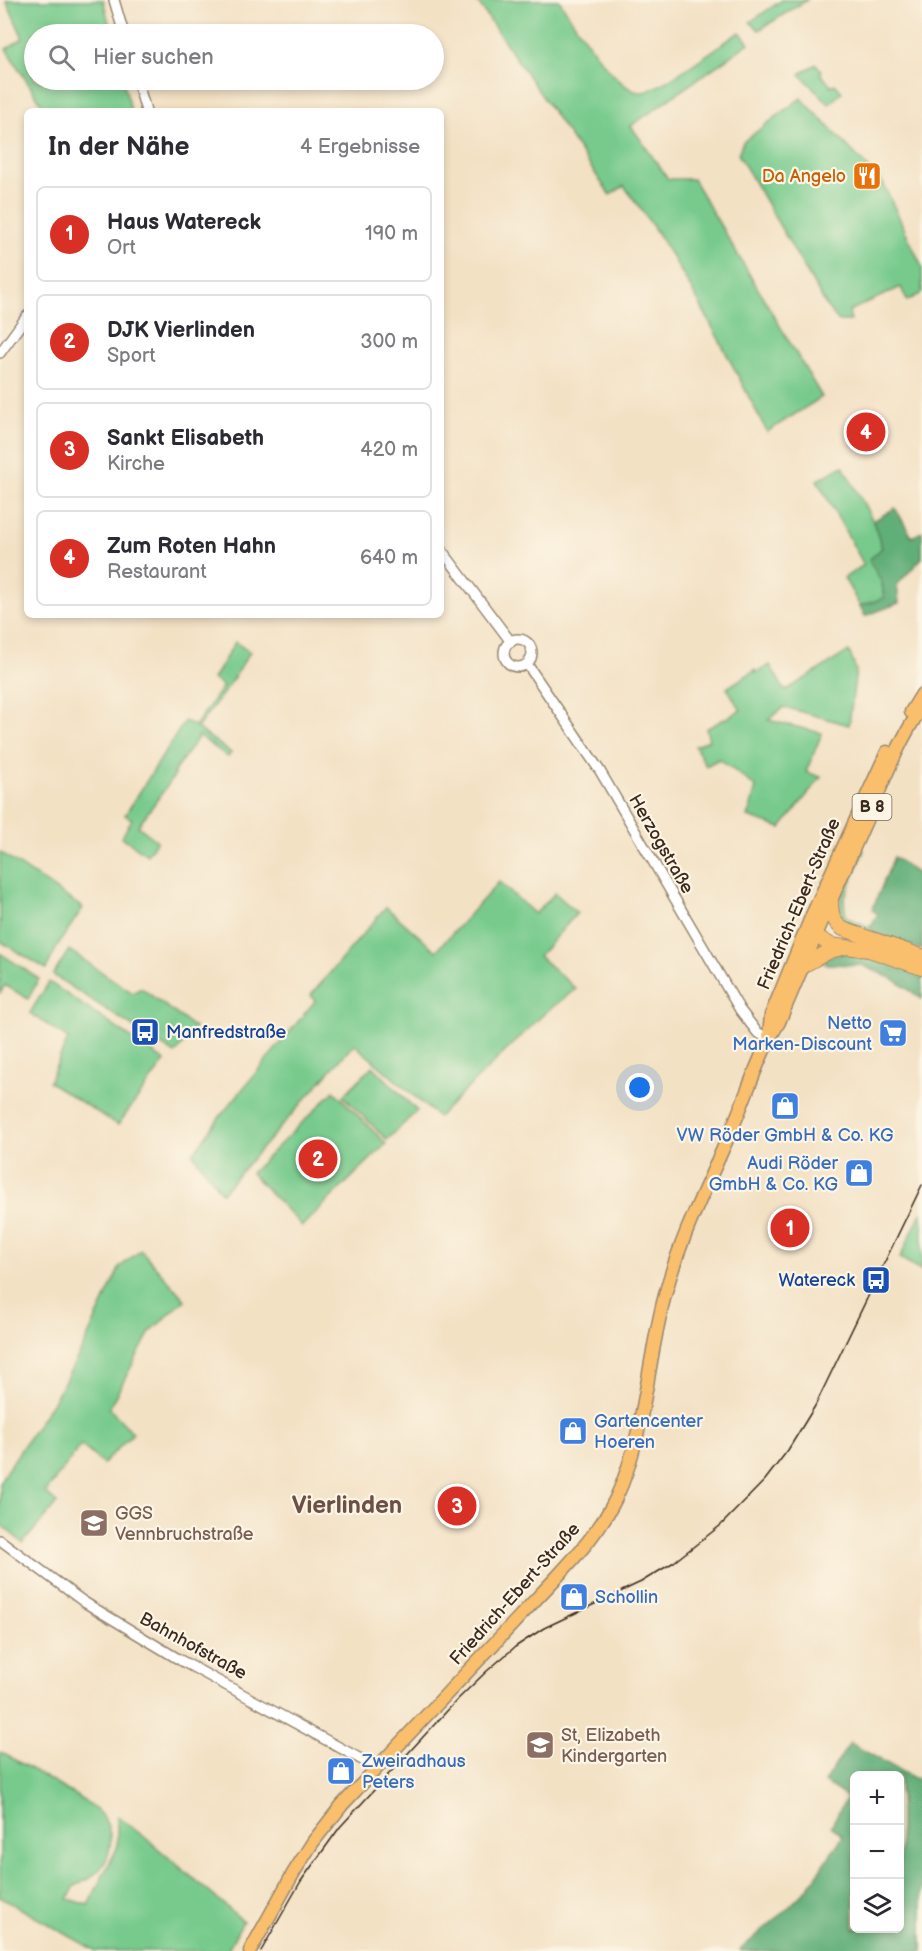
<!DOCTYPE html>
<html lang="de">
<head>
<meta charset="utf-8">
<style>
	body { margin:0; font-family:"Balsamiq Sans",sans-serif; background:#f7f7f7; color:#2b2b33 }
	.controls { position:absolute; right:18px; bottom:18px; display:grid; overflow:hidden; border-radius:9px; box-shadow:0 3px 9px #0003 }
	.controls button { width:54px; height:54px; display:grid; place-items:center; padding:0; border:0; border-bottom:2px solid #e1e1e2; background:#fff; color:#2b2b33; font:30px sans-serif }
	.you { position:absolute; left:640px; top:1088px; width:21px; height:21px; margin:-15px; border:4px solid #fff; border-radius:50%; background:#1a73e8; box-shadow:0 0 0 9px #1a73e833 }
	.badge { display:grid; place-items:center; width:39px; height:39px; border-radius:50%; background:#d93025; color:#fff; font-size:20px; font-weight:700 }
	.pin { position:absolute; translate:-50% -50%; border:3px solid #fff; box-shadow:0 2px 6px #0006 }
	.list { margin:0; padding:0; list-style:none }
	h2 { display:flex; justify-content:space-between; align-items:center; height:78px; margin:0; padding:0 24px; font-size:26px }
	h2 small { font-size:20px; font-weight:400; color:#7c7c81 }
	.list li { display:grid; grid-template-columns:39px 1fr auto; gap:18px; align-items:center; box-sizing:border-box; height:96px; margin:0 12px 12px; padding:0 12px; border:2px solid #e1e1e2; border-radius:9px }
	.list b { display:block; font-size:22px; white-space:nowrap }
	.list p { margin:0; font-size:20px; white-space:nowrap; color:#7c7c81 }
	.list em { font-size:20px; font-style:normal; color:#7c7c81 }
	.icon { flex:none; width:33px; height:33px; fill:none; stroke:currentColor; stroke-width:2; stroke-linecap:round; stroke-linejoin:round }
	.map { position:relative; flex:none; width:922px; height:1951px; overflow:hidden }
	.search { position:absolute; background:#fff; box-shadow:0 3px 9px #0003; left:24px; top:24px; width:420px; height:66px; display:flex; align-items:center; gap:15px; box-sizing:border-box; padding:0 21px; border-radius:33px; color:#7c7c81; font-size:22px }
	.panel { position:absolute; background:#fff; box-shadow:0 3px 9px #0003; left:24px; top:108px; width:420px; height:510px; border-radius:9px }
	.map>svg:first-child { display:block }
	.green { fill:#77ca8c; stroke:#597a55; stroke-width:1.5 }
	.forest { fill:#61ae78; stroke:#4e6c4b; stroke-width:1.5; fill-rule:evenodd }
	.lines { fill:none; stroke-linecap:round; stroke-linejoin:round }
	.minor-casing { stroke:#978671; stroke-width:12 }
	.major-casing { stroke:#978671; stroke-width:15 }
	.highway-casing { stroke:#978671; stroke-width:16 }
	.minor { stroke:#fff; stroke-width:9 }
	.major { stroke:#f9bf6c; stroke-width:12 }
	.highway { stroke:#f9bf6c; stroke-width:14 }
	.tram { stroke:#3b2a1e; stroke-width:1.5 }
	.labels { text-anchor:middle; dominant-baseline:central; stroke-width:4.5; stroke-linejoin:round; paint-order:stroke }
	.shield { fill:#fcf5e5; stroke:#75675a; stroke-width:1.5 }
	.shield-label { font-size:16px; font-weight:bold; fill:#3b2a1e }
	.food-label { font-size:18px; fill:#c56008; stroke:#fcf5e5; text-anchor:end }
	.street-label { font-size:18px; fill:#3b2a1e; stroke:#fcf5e5 }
	.shop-label { font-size:18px; fill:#366cbe; stroke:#fcf5e5; text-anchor:start }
	.transit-label { font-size:18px; fill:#164399; stroke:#fcf5e5; text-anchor:start }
	.education-label { font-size:18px; fill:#785e54; stroke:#fcf5e5; text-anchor:start }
	.district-label { font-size:24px; font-weight:bold; fill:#6d5045; stroke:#fcf5e5 }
</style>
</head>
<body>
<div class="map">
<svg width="922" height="1951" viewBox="0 0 922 1951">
	<rect width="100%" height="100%" fill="#fcf5e5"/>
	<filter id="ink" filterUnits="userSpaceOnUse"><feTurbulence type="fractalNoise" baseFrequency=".0167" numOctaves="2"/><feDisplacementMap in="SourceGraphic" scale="12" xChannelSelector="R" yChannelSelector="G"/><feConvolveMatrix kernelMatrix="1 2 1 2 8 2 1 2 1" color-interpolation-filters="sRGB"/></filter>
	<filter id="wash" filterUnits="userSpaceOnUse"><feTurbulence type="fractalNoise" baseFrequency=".008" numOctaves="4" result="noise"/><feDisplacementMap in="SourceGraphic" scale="24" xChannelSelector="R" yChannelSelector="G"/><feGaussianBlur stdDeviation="1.35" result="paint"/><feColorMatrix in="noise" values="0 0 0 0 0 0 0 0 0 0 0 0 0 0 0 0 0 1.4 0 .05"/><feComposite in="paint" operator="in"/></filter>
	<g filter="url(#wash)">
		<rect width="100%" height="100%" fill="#f3e1c4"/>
		<g class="green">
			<polygon points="6,0 103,0 112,34 34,34 34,80 123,80 131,111 46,111 6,49 23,38"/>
			<path d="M476,0H559C572,19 618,96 643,92C660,90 721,44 740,32L749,43L631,126L668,179H693L822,397L767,432C723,347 682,262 624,186L610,195Z"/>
			<polygon points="782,0 807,0 759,30 750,22"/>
			<polygon points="816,64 822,71 820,73 831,86 835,84 842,92 829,104 800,74"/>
			<polygon points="801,98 883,183 922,267 922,293 907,301 901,287 849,311 851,321 839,321 827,307 738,154 743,142"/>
			<polygon points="843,466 873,521 882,548 870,560 882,583 884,599 860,606 844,578 864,565 817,480"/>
			<polygon points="235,642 250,652 227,688 197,728 231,753 228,757 199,736 173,773 175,775 138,826 157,841 147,855 122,837 132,819 125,815 185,721 195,726 223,686 213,679"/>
			<polygon points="849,651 856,670 849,725 784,707 768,720 822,733 806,772 821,777 781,828 748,817 756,787 719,759 706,766 695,746 709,740 706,729 741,710 727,688 755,670 756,673 770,665 785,691"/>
			<path d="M861,849L864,851L844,899L845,913L847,918L870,927L874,932L893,939L891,940L841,922C842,915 839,910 840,903C842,885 854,865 861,849Z"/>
			<polygon points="0,852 83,908 59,943 46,969 0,941"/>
			<polygon points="499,882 535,914 555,893 577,913 539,956 576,989 546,1012 438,1117 354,1044 222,1193 193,1154 218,1119 315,1001 311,995 386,907 436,951"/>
			<polygon points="69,950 133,993 141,988 195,1028 175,1054 53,975"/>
			<polygon points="0,953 39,979 28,999 5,985 0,993"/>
			<polygon points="49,982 165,1061 118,1125 49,1082 68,1039 30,1013"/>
			<polygon points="373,1066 417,1111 387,1140 343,1096"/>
			<polygon points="334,1091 386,1144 302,1226 251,1173"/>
			<polygon points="922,1211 922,1271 900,1258"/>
			<polygon points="141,1250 185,1300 150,1332 109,1408 133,1433 103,1464 81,1445 45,1493 57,1503 23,1543 0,1524 0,1481 56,1397 83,1347 120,1267"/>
			<path d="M0,1752C19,1762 38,1773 56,1784C72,1794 90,1802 102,1816C110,1826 112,1840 109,1851C106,1869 91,1879 75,1886L68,1899L88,1905L117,1848V1816L147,1839L243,1921L227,1951H96L0,1897Z"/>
		</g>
		<g class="forest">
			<polygon points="895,508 912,537 922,532 922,558 897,585 899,603 865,616 860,606 884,598 882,583 869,560 882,548 873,521"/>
			<polygon points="894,857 922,877 922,950 874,932 870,927 878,914 872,910"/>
			<polygon points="853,951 922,971 922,999 895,980 862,965 825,964 825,957"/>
			<path d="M850,1743L913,1778L922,1779V1951H741L740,1950L787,1909L809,1887L843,1836L831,1826L847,1797L824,1782ZM854,1776H900V1928H854Z"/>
		</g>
	</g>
	<g filter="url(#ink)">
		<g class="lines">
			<g class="minor-casing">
				<g id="minor">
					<polyline points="114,0 124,34"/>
					<polyline points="137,80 146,111"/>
					<polyline points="0,353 27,316"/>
					<polyline points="441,549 511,642"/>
					<circle cx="518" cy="653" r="14"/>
					<polyline points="527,664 600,771 740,1010 757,1032 769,1039"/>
					<polyline points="0,1540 84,1602 180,1660 377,1768"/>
				</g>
			</g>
			<g class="major-casing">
				<g id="major">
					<polyline points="911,712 922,694"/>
					<polyline points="769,1035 771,1015 812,915 887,752"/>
					<path d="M250,1951L294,1872L313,1842L342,1805L556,1578C579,1553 601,1529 616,1498C645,1436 647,1361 665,1295C680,1237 709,1182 733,1126C748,1092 759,1054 779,1022C811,947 843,871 877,796C890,765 903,735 922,707"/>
				</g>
			</g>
			<g class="highway-casing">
				<g id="highway">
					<path d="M831,901C831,913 833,922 843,929L922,956"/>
					<polyline points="817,918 814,931 816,936 831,945 869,950 922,968"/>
					<polyline points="804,965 830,951 843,948"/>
				</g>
			</g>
			<use href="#minor" class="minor"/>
			<use href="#major" class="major"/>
			<use href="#highway" class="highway"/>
			<polyline class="tram" points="261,1951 301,1881 340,1827 458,1699 487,1671 515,1647 544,1628 641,1582 674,1562 721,1525 765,1480 788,1450 815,1406 922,1185"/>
		</g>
	</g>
	<defs>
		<g id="restaurant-square" transform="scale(1.5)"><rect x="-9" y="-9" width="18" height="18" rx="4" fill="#e8710a" stroke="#fcf5e5"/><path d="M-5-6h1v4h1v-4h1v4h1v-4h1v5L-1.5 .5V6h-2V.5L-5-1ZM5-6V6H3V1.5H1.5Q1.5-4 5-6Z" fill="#fff"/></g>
		<g id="bus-square" transform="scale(1.5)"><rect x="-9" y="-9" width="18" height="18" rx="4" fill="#1a4fb4" stroke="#fcf5e5"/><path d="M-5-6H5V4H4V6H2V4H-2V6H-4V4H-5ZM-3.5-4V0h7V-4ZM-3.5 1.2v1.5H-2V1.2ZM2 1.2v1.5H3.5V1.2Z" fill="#fff"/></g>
		<g id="supermarket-square" transform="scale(1.5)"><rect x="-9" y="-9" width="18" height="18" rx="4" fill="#3f7fe0" stroke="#fcf5e5"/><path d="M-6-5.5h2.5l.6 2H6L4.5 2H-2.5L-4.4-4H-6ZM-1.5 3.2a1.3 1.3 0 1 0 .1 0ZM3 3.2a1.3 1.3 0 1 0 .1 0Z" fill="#fff"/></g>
		<g id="shop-square" transform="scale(1.5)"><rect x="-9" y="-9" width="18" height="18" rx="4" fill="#3f7fe0" stroke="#fcf5e5"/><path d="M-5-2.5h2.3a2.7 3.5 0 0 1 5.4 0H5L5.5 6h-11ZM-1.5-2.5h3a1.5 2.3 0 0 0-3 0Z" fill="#fff"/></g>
		<g id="school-square" transform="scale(1.5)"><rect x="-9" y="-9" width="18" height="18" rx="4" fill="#8d6e63" stroke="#fcf5e5"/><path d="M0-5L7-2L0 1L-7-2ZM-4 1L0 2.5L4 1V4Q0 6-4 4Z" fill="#fff"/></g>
	</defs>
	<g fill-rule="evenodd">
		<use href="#restaurant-square" x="867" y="176"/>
		<use href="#bus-square" x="145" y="1032"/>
		<use href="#supermarket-square" x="893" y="1033"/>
		<use href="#shop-square" x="785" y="1106"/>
		<use href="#shop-square" x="859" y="1173"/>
		<use href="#bus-square" x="876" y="1280"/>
		<use href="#shop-square" x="573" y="1431"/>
		<use href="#school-square" x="94" y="1523"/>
		<use href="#shop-square" x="574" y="1597"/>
		<use href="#school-square" x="540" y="1745"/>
		<use href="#shop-square" x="341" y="1771"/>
	</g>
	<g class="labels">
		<rect class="shield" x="852.5" y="794" width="39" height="26" rx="4.5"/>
		<g class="shield-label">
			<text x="872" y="807">B 8</text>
		</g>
		<g class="food-label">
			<text x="846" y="176">Da Angelo</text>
		</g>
		<g class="street-label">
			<text transform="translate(661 844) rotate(60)">Herzogstraße</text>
			<text transform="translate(799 904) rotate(-67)">Friedrich-Ebert-Straße</text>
			<text transform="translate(515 1594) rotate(-48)">Friedrich-Ebert-Straße</text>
			<text transform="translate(193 1646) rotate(29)">Bahnhofstraße</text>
		</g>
		<g class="shop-label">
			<text x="872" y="1023" text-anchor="end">Netto<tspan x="872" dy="21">Marken-Discount</tspan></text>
			<text x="785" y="1135" text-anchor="middle">VW Röder GmbH &amp; Co. KG</text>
			<text x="838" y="1163" text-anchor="end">Audi Röder<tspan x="838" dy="21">GmbH &amp; Co. KG</tspan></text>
			<text x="594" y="1421">Gartencenter<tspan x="594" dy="21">Hoeren</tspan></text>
			<text x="595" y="1597">Schollin</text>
			<text x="362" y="1761">Zweiradhaus<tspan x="362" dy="21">Peters</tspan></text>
		</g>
		<g class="transit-label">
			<text x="166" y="1032">Manfredstraße</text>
			<text x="855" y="1280" text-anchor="end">Watereck</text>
		</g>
		<g class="education-label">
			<text x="115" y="1513">GGS<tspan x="115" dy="21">Vennbruchstraße</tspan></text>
			<text x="561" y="1735">St, Elizabeth<tspan x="561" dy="21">Kindergarten</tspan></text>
		</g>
		<g class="district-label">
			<text x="347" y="1505">Vierlinden</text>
		</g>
	</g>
</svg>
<div class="controls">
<button>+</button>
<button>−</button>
<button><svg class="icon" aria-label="layers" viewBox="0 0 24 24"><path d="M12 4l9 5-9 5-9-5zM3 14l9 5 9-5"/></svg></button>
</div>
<div class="you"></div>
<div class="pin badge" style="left:790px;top:1228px">1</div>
<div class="pin badge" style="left:318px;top:1159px">2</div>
<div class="pin badge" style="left:457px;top:1506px">3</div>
<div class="pin badge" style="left:866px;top:432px">4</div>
<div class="search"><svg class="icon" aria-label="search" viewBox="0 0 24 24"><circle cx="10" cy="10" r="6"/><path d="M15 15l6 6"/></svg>Hier suchen</div>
<section class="panel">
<h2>In der Nähe<small>4 Ergebnisse</small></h2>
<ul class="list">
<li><span class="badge">1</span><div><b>Haus Watereck</b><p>Ort</p></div><em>190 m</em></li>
<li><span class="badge">2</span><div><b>DJK Vierlinden</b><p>Sport</p></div><em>300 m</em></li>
<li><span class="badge">3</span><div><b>Sankt Elisabeth</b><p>Kirche</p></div><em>420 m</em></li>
<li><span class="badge">4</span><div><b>Zum Roten Hahn</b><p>Restaurant</p></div><em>640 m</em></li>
</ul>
</section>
</div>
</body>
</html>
